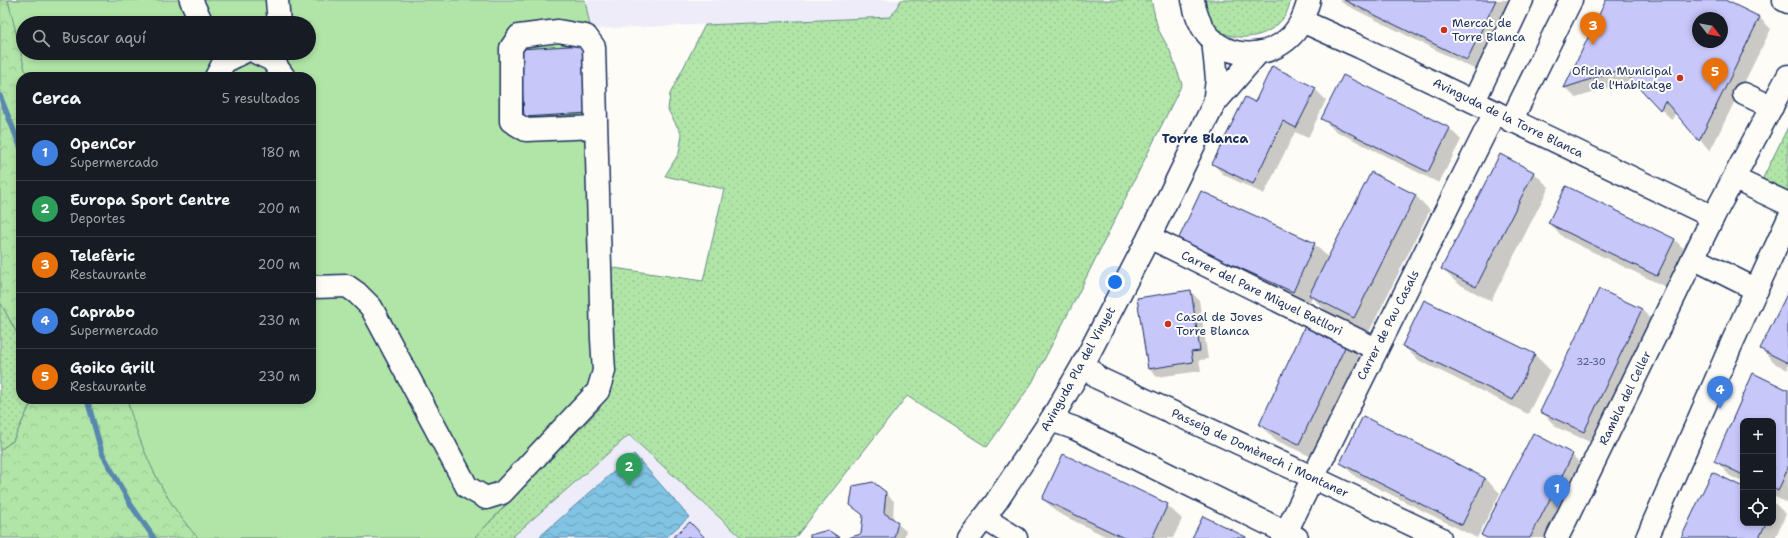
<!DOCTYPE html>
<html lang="es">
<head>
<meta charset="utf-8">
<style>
	body { margin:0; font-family:"Shantell Sans",sans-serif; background:#20242c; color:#f1f3f6 }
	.controls { position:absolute; right:12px; bottom:12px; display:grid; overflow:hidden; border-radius:8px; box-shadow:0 2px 6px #0003 }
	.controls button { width:36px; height:36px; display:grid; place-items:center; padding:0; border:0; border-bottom:1px solid #363941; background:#171b24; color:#f1f3f6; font:20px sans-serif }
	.compass { position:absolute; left:1692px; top:12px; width:36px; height:36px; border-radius:50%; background:#171b24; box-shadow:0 2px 6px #0003; rotate:121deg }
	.you { position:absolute; left:1115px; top:282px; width:14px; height:14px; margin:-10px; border:3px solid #fff; border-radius:50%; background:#1a73e8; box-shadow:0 0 0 6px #1a73e833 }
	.badge { display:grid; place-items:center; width:26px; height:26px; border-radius:50%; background:#1a73e8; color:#fff; font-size:13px; font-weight:700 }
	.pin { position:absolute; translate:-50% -33px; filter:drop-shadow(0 1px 2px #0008) }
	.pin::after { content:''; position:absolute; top:21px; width:14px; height:12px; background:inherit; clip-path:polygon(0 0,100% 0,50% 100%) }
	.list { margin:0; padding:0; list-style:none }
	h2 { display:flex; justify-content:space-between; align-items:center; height:52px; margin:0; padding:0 16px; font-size:17px }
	h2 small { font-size:13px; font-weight:400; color:#9ea1a6 }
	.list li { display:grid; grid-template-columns:26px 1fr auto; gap:12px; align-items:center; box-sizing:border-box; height:56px; padding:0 16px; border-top:1px solid #363941 }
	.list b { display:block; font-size:15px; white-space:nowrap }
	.list p { margin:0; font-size:13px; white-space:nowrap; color:#9ea1a6 }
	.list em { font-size:13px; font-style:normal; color:#9ea1a6 }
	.icon { flex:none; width:22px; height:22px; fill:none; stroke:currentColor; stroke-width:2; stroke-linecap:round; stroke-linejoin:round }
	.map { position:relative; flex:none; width:1788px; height:538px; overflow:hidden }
	.search { position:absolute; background:#171b24; box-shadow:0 2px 6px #0003; left:16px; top:16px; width:300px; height:44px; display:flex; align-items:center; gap:10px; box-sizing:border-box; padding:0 14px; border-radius:22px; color:#9ea1a6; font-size:15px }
	.panel { position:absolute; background:#171b24; box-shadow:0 2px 6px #0003; left:16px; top:72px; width:300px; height:332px; border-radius:16px }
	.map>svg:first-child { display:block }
	.built { fill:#edecf8 }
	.grass { fill:url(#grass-dots); stroke:#668a82 }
	.forest { fill:url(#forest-crowns); stroke:#668a82 }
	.park { fill:#b1e5a7; stroke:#668a82; fill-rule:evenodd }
	.water { fill:url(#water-waves); stroke:#5888ad }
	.shadow { fill:#0003; fill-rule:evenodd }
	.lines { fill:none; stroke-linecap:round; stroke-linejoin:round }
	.stream { stroke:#5888ad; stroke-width:5.5 }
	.building { fill:#c8c7fa; stroke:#1b2f5e; fill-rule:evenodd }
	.minor-casing { stroke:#1b2f5e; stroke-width:25 }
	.major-casing { stroke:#1b2f5e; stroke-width:25 }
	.minor { stroke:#fdfcf7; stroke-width:22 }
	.major { stroke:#fdfcf7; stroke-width:22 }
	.poi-dot { fill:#c8321e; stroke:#fdfcf7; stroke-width:1.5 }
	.labels { text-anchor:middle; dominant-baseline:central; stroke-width:4; stroke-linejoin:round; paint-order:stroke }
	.number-label { font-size:10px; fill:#465585 }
	.poi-label { font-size:12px; fill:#1b2f5e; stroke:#fdfcf7; text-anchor:start }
	.street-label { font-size:12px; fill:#1b2f5e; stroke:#fdfcf7 }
	.neighbourhood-label { font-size:13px; font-weight:bold; fill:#1b2f5e; stroke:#fdfcf7 }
</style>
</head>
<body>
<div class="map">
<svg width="1788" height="538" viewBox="0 0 1788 538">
	<defs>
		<pattern id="grass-dots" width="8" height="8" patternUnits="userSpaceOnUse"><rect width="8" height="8" fill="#b1e5a7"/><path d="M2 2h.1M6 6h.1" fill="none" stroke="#98c592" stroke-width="1.8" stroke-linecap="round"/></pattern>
		<pattern id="forest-crowns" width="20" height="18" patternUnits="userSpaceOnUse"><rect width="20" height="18" fill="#b1e5a7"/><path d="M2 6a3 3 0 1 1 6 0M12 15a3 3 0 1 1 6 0" fill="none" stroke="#98c592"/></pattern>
		<pattern id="water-waves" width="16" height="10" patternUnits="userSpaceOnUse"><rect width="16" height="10" fill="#81c3e2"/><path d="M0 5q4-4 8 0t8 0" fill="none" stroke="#699fba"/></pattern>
	</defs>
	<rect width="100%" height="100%" fill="#fdfcf7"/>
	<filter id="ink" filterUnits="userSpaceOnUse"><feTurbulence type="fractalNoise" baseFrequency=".025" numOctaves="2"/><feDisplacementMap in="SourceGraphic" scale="8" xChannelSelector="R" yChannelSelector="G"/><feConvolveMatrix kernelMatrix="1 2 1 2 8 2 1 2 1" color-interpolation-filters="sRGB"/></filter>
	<g filter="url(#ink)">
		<g class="built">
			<polygon points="585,0 901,0 891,17 591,29"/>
			<polygon points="629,435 741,538 511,538"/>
		</g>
		<g class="grass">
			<polygon points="901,0 1151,0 1158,29 1170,51 1182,84 1074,302 1032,383 987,447 907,396 795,538 742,538 629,435 511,538 474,538 600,408 600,266 703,281 724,189 665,176 679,153 682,135 668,110 670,94 705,25 891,17"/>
			<path d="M1199,0H1291C1289,5 1288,10 1286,14C1273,36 1243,43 1221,32C1209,27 1203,12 1199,0Z"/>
			<polygon points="1788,127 1788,194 1761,182"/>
			<polygon points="0,302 18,335 21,347 21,399 33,399 13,441 0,450"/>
		</g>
		<g class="forest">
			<polygon points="0,0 108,0 23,23 23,53 181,77 21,77 21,347 18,335 0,302"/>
			<polygon points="33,399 170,399 364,538 0,538 0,450 13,441"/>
		</g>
		<path class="park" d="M8,0H585L594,47L604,371L600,408L474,538H198C163,500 140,448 127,399H311V77H33L25,70ZM23,23H309V53H23Z"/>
		<polygon class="water" points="634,454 689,517 665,538 538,538"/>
		<g class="shadow">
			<polygon points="1339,0 1513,0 1478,71 1344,4"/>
			<path d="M1607,0H1723L1760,18L1771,29L1710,151L1676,112L1672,120L1633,80L1576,98L1565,88ZM1698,18H1722V42H1698Z"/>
			<polygon points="521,50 600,124 536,128 525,116"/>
			<polygon points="1315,89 1326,100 1308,138 1295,132 1264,194 1224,175 1213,164 1255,103"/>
			<polygon points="1323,119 1450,129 1461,140 1439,183 1334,130"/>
			<polygon points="1500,155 1534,173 1549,187 1491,301 1457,283 1442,269"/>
			<polygon points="1415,195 1430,210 1369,332 1325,310 1312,297 1308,306 1179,240 1314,244 1329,258"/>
			<polygon points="1549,223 1674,239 1689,254 1672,290 1564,238"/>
			<polygon points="1599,290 1642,310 1657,325 1599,446 1556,427 1542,412"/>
			<polygon points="1190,291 1199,300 1208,359 1199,360 1201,371 1157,377 1149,369"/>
			<polygon points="1788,294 1788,370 1776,364 1761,349"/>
			<polygon points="1424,301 1535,355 1550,370 1528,414 1418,360 1403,346"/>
			<polygon points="1346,344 1361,358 1314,458 1275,440 1260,425"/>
			<polygon points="1754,374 1788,391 1788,503 1773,496 1773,421 1743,421 1743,482 1730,476 1716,461"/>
			<polygon points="1364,418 1485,479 1500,493 1477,538 1356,477 1341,463"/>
			<polygon points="1572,455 1583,466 1547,538 1485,538 1482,535"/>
			<polygon points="1743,488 1743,523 1773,523 1773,502 1786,514 1775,538 1682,538"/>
			<polygon points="885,493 894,501 893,520 906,531 904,538 851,538 862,535 864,516 851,504"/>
			<polygon points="1043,499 1167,505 1182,519 1173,538 1109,538 1058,513"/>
		</g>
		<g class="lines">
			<g class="stream">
				<polyline points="0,96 21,148"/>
				<polyline points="87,399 102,453 131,505 154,538"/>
			</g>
		</g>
		<g class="building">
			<polygon points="1344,0 1496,0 1467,60"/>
			<path d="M1606,0H1725L1760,17L1699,141L1665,101L1660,110L1622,69L1564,88ZM1698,18H1722V42H1698Z"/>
			<polygon points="585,45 589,113 524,117 520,49"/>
			<polygon points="1272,66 1316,88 1296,128 1283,121 1253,184 1212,164 1245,97 1255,102"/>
			<polygon points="1343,75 1450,128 1428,172 1321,119"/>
			<polygon points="1500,154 1534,172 1476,287 1441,269"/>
			<polygon points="1371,172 1416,195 1354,318 1309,295"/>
			<polygon points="1566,186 1675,239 1657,276 1548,223"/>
			<polygon points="1201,191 1315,243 1293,292 1178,240"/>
			<polygon points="1599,289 1642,309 1584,432 1540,412"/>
			<polygon points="1191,290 1200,351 1191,352 1193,362 1148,369 1137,298"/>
			<polygon points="1788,292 1788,363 1760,349"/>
			<polygon points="1424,300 1535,354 1513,400 1402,346"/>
			<polygon points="1306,324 1347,343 1299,444 1259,425"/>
			<polygon points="1753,373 1788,390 1788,468 1778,491 1773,488 1773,421 1743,421 1743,475 1714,461"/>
			<polygon points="1363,416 1485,478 1462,525 1340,463"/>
			<polygon points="1533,433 1573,454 1530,538 1487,538 1481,535"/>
			<polygon points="1063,454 1168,504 1152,538 1124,538 1042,499"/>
			<polygon points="1712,472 1743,487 1743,523 1766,523 1759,538 1681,538"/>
			<polygon points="873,482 886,492 884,513 898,522 894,538 848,538 861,534 863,515 850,505 853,486"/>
			<polygon points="1203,516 1246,537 1246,538 1192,538"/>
			<polygon points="690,522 705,538 672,538"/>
			<polygon points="828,530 840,538 810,538 810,535"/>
		</g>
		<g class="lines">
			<g class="minor-casing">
				<g id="minor">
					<polyline points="191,0 202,23"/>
					<polyline points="277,0 279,23"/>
					<polyline points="1784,0 1788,2"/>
					<polyline points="1302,21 1360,47 1713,217"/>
					<polyline points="257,53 272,60 284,77"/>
					<polyline points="216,77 224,62 242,53"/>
					<polyline points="1744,94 1772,107"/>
					<polyline points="1474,101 1522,0"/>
					<polyline points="1511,121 1571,0"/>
					<polyline points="1735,179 1788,204"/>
					<polyline points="1149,237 1376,349"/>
					<polyline points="1693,258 1757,290"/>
					<polyline points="311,285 314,287 347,286 357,293 371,307 467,487 486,498 502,493 598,391 604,371 602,339 594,47 586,36 558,31 519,36 511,48 511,121 526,130 596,127"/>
					<polyline points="1084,363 1098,378 1312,477 1440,538"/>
					<polyline points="1051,420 1074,428 1297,538"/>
					<polyline points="984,518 1016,538"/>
					<polyline points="1283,538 1495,112"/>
					<polyline points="1557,538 1713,217 1788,76"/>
					<polyline points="1647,538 1732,343 1788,220"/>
				</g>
			</g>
			<g class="major-casing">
				<g id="major">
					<path d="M1193,0C1195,12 1199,24 1207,34C1228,60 1268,59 1291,36C1301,26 1305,13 1309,0"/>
					<polyline points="1213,40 1217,79 1214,104"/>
					<polyline points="969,538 996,502 1051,420 1084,363 1149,237 1214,104 1258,53"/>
				</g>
			</g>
			<use href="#minor" class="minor"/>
			<use href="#major" class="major"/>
		</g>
	</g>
	<g class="poi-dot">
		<circle cx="1444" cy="30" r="4"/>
		<circle cx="1680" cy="78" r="4"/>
		<circle cx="1168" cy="324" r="4"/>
	</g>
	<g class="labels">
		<g class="number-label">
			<text x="1591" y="361">32-30</text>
		</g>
		<g class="poi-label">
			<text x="1452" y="23">Mercat de<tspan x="1452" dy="14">Torre Blanca</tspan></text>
			<text x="1672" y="71" text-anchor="end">Oficina Municipal<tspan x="1672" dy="14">de l'Habitatge</tspan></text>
			<text x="1176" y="317">Casal de Joves<tspan x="1176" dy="14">Torre Blanca</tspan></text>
		</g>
		<g class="street-label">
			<text transform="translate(1508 118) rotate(26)">Avinguda de la Torre Blanca</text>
			<text transform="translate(1262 293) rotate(26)">Carrer del Pare Miquel Batllori</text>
			<text transform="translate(1388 325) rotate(-63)">Carrer de Pau Casals</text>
			<text transform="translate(1078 369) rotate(-61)">Avinguda Pla del Vinyet</text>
			<text transform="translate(1625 398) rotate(-64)">Rambla del Celler</text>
			<text transform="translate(1260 453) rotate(25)">Passeig de Domènech i Montaner</text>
		</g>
		<g class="neighbourhood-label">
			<text x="1205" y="138">Torre Blanca</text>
		</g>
	</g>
</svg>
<div class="controls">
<button>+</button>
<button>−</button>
<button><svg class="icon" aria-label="locate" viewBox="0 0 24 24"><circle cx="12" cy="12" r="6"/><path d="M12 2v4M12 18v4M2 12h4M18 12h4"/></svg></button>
</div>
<svg class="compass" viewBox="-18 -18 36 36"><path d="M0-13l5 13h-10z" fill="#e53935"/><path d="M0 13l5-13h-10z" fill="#9ea1a6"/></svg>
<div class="you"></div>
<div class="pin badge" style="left:1557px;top:508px;background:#3f7fe0">1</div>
<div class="pin badge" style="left:629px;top:486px;background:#2e9e5b">2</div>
<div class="pin badge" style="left:1593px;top:45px;background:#e8710a">3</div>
<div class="pin badge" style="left:1720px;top:409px;background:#3f7fe0">4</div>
<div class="pin badge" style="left:1715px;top:91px;background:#e8710a">5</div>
<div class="search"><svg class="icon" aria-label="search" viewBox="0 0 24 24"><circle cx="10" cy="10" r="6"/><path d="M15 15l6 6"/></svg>Buscar aquí</div>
<section class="panel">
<h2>Cerca<small>5 resultados</small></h2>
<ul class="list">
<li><span class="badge" style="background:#3f7fe0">1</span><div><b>OpenCor</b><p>Supermercado</p></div><em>180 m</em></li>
<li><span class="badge" style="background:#2e9e5b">2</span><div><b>Europa Sport Centre</b><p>Deportes</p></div><em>200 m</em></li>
<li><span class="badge" style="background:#e8710a">3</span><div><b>Telefèric</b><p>Restaurante</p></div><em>200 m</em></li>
<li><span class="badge" style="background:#3f7fe0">4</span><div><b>Caprabo</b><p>Supermercado</p></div><em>230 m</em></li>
<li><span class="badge" style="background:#e8710a">5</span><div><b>Goiko Grill</b><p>Restaurante</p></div><em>230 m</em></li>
</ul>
</section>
</div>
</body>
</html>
